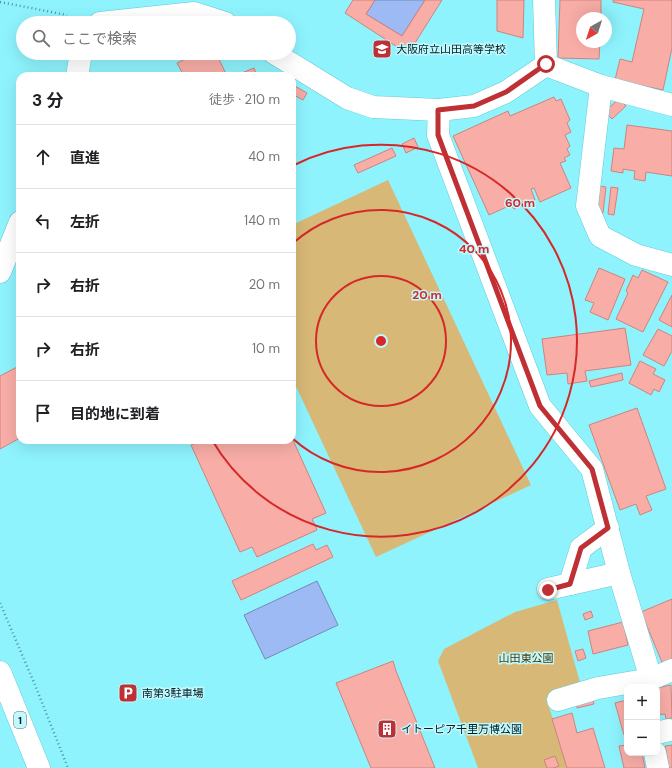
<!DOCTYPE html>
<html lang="ja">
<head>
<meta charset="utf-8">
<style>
	body { margin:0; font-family:"DM Sans","Noto Sans JP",sans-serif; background:#f6f6f6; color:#202124 }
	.controls { position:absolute; right:12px; bottom:12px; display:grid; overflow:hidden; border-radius:8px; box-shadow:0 4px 16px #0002 }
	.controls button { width:36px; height:36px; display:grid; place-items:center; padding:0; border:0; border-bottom:1px solid #e0e0e0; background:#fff; color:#202124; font:20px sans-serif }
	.compass { position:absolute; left:576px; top:12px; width:36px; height:36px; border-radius:50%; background:#fff; box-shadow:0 4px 16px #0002; rotate:219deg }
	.stop { position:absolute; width:12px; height:12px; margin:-9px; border:3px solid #bf3034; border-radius:50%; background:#fff }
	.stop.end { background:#bf3034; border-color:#fff; box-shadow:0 1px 4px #0008 }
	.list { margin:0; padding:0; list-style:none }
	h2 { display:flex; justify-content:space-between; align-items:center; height:52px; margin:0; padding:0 16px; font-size:17px }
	h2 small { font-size:13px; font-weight:400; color:#757577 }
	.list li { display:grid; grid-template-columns:26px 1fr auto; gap:12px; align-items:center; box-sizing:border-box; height:64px; padding:0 16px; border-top:1px solid #e0e0e0 }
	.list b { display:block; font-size:15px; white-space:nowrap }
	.list em { font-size:13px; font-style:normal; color:#757577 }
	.icon { flex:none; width:22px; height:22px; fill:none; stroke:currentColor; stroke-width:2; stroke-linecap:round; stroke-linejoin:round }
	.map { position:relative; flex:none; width:672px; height:768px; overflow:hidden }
	.search { position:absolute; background:#fff; box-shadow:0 4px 16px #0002; left:16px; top:16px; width:280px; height:44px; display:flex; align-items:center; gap:10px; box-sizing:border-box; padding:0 14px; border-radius:22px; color:#757577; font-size:15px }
	.panel { position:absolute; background:#fff; box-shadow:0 4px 16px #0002; left:16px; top:72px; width:280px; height:372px; border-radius:12px }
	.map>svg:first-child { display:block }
	.green { fill:#d8b876 }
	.water { fill:#9ebaf4; stroke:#6f8cb5 }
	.building { fill:#f8ada7; stroke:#cf837d }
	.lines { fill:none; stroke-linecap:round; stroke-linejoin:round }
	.minor-casing { stroke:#64cad4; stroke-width:23 }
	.major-casing { stroke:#64cad4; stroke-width:23 }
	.path { stroke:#4f969d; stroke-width:2.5; stroke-dasharray:1 3; stroke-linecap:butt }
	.minor { stroke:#fff; stroke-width:22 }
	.major { stroke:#fff; stroke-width:22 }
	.route { stroke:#bf3034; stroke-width:5 }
	.ring { fill:none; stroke:#d62828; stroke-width:2 }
	.labels { text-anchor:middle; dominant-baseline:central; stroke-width:3; stroke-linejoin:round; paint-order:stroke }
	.shield { fill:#c1f9ff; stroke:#3a6065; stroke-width:1 }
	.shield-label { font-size:10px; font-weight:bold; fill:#001f23 }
	.poi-label { font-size:11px; fill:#001f23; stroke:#c1f9ff; text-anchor:start }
	.park-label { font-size:11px; fill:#4a3500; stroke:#c1f9ff }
	.centre { fill:#d62828; stroke:#c1f9ff; stroke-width:2 }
	.ring-label { font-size:12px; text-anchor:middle; font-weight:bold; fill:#d62828; stroke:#c1f9ff; stroke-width:3; stroke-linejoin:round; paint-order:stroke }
</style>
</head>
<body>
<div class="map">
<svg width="672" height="768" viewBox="0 0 672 768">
	<rect width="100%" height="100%" fill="#8ef3fd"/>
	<g class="green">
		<polygon points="388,180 531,485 376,557 292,378 292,225"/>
		<polygon points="557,600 581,686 546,698 569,768 478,768 438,661 444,649 515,612"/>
	</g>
	<g class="water">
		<polygon points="375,0 425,0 402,36 366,14"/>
		<polygon points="317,581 338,625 265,659 244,615"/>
	</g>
	<g class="building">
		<polygon points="353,0 375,0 366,14 402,36 425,0 442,0 408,54 345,13"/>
		<polygon points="497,0 524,0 523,38 497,31"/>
		<polygon points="560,0 601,0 601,18 582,18 582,42 600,42 599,59 558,58"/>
		<polygon points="613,0 672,0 672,48 663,90 615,80 620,59 632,62 644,9 613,2"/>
		<polygon points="198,53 216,53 227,76 184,76 177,63"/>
		<polygon points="254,68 257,76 243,76 242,73"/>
		<polygon points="293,85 307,93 303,100 292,94"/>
		<polygon points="554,97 556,101 561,99 570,120 567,123 571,132 565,135 570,146 567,149 570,155 564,158 566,161 560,163 571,188 540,202 534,188 531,189 535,200 514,209 511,205 489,215 453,136 508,111 510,116"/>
		<polygon points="619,99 626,106 612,119 605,111"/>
		<polygon points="627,125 672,131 672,176 646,172 645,181 634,179 635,171 623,169 623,173 611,171 614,148 624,149"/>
		<polygon points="414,138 418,147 406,153 402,144"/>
		<polygon points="392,148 396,156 358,173 354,165"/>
		<polygon points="600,186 606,187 603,213 597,212"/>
		<polygon points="611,187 618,188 614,215 608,214"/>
		<polygon points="599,268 625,279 608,320 590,312 594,303 585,300"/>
		<polygon points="642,270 668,282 643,332 616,319 628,293 626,291 633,275 638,278"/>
		<polygon points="672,295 672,327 659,320"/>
		<polygon points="625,328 631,365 585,371 587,381 568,384 567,373 547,375 542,339"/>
		<polygon points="658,329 672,336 672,351 664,366 643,355"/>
		<polygon points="640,361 656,369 653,374 665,380 659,392 654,389 651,395 629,383"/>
		<polygon points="19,366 20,368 20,438 0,449 0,376"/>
		<polygon points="622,373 623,380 591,387 589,381"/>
		<polygon points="637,408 666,489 646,496 652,510 640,515 636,504 620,510 589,425"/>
		<polygon points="292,438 326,513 312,519 317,530 257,557 252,547 240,552 191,445 203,440 292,440"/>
		<polygon points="313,544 316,550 327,545 333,557 241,600 232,581"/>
		<polygon points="672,599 672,664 664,667 641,612"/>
		<polygon points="591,611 593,617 585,620 583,614"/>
		<polygon points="623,622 628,645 593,654 588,631"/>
		<polygon points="583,649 586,658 578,661 575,651"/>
		<polygon points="393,661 396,671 435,768 371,768 336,683"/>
		<polygon points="671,685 672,718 666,719 665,714 657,715 657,688"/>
		<polygon points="592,697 594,704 577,708 576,701"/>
		<polygon points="627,700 627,734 624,735 615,703"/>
		<polygon points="572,713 577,733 593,728 605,768 567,768 552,719"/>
		<polygon points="627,745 627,753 642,753 645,768 624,768 619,746"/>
		<polygon points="672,745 672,768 669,768 665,746"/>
		<polygon points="555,756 559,766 553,768 547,768 544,760"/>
	</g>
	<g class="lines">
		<g class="minor-casing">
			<g id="minor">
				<polyline points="544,0 546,65"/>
				<polyline points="100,23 194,13 225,23"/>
				<polyline points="274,53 347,98 373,107 439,110 474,106 506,92 546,65"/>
				<polyline points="546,65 601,86 587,206 600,236 636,255 672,265"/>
				<polyline points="77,76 81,53"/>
				<polyline points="601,86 672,105"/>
				<polyline points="439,110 438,135 540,406 592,469 619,573 548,589"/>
				<polyline points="0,272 20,222"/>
				<polyline points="570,584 581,548 608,528"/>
				<polyline points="651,679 672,670"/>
				<polyline points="558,700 598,688 651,679 619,573"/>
				<polyline points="657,733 669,730"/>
				<polyline points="655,753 658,768"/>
			</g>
		</g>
		<g class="major-casing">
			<polyline id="major" points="0,672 39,768"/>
		</g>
		<g class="path">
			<polyline points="0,2 67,15"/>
			<polyline points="0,603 35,685 68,768"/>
		</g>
		<use href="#minor" class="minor"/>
		<use href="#major" class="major"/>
	</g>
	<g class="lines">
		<polyline class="route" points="546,64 506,92 474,106 438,110 438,135 540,406 592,469 608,528 581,548 570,584 548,590"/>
	</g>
	<g class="ring">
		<circle cx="381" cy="341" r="65"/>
		<path d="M292 244A131 131 0 1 1 292 438"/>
		<path d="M292 166A196 196 0 1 1 212 440"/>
	</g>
	<defs>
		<g id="school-square" transform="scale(1)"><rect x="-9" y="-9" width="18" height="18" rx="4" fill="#bf3034" stroke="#c1f9ff"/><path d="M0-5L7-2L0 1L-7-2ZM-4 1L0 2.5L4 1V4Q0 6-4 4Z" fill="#fff"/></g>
		<g id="parking-square" transform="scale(1)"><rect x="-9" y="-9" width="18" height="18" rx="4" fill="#bf3034" stroke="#c1f9ff"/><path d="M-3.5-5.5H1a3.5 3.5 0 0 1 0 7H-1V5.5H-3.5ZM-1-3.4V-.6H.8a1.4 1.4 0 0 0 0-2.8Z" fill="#fff"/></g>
		<g id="building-square" transform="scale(1)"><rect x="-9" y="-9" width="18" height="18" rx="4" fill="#bf3034" stroke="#c1f9ff"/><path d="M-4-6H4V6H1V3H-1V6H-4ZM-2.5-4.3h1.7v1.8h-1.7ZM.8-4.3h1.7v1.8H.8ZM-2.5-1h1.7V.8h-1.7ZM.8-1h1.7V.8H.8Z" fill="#fff"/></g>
	</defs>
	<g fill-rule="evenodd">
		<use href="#school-square" x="382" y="49"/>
		<use href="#parking-square" x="128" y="693"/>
		<use href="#building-square" x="387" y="729"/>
	</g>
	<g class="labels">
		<rect class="shield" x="14" y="712" width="12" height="16" rx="3"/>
		<g class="shield-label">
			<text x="20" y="720">1</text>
		</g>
		<g class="poi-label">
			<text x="396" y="49">大阪府立山田高等学校</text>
			<text x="142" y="693">南第3駐車場</text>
			<text x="401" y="729">イトーピア千里万博公園</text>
		</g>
		<g class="park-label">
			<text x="526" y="658">山田東公園</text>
		</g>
	</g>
	<circle cx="381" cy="341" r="6" class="centre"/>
	<g class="ring-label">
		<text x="520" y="207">60 m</text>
		<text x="474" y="253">40 m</text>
		<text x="427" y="299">20 m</text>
	</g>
</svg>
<div class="controls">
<button>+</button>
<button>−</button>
</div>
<svg class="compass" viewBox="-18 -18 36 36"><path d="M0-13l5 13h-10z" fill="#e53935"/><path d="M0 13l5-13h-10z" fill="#757577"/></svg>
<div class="stop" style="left:546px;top:64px"></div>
<div class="stop end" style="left:548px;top:590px"></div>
<div class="search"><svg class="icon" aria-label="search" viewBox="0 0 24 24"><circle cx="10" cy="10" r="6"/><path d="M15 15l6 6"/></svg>ここで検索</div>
<section class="panel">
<h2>3 分<small>徒歩 · 210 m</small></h2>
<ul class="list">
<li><svg class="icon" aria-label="ahead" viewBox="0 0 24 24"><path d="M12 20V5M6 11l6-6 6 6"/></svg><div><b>直進</b></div><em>40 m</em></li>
<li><svg class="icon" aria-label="left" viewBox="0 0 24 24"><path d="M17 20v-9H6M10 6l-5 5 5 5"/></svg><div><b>左折</b></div><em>140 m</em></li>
<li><svg class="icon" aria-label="right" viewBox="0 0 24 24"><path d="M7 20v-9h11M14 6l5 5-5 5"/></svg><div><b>右折</b></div><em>20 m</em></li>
<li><svg class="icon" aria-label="right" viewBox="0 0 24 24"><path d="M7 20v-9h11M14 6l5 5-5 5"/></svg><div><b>右折</b></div><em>10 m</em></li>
<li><svg class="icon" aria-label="arrive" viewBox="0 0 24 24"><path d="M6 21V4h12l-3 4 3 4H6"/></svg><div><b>目的地に到着</b></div></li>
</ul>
</section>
</div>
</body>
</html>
